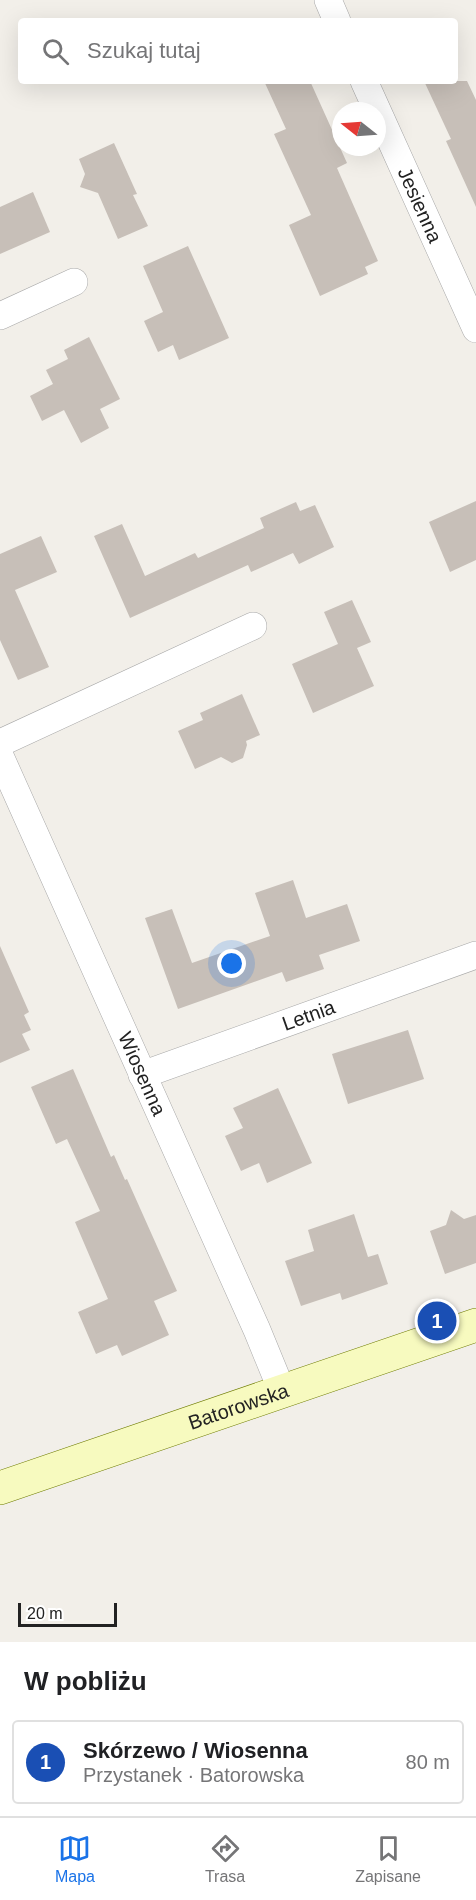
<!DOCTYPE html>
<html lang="pl">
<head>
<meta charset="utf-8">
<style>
	body { margin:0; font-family:Arial,sans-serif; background:#f2f2f2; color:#202124 }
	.compass { position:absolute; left:332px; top:102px; width:54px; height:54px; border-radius:50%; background:#fff; box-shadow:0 6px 24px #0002; rotate:287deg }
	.scale { position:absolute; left:18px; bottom:15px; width:99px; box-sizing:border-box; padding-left:6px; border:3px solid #222; border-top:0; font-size:16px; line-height:21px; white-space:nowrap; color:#222; -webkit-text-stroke:4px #fff; paint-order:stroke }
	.you { position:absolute; left:232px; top:964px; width:21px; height:21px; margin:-15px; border:4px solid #fff; border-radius:50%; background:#1a73e8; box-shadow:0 0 0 9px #1a73e833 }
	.badge { display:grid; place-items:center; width:39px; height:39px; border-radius:50%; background:#1a73e8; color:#fff; font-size:20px; font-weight:700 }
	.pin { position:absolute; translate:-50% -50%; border:3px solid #fff; box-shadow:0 2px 6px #0006 }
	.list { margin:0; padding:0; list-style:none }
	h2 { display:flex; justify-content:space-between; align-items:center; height:78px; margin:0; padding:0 24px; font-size:26px }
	h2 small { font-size:20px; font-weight:400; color:#757577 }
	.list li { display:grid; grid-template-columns:39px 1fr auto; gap:18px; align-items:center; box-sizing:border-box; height:84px; margin:0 12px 12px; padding:0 12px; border:2px solid #e0e0e0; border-radius:6px }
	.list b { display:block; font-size:22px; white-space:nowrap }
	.list p { margin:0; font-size:20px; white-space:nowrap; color:#757577 }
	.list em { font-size:20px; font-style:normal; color:#757577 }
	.icon { flex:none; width:33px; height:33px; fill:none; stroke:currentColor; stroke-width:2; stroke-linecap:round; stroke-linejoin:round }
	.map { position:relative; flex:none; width:476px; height:1642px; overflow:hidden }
	.search { position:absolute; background:#fff; box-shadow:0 6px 24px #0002; left:18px; right:18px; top:18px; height:66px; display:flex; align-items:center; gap:15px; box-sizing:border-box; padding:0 21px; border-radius:6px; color:#757577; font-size:22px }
	.sheet { height:174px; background:#fff }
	nav { display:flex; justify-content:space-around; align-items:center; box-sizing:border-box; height:84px; border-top:2px solid #e0e0e0; background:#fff; font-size:16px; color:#757577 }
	nav a { display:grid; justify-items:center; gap:3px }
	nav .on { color:#1a73e8 }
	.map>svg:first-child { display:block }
	.building { fill:#c7bfb8 }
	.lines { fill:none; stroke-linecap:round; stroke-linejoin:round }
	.street-casing { stroke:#a9a9a9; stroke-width:28 }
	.secondary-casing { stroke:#707d05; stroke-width:34 }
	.street { stroke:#fff; stroke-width:27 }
	.secondary { stroke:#f7fabf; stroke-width:33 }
	.labels { text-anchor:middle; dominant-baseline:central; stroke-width:4.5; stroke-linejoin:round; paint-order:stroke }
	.street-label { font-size:20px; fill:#222; stroke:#fff }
</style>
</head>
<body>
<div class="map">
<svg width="476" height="1642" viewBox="0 0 476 1642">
	<rect width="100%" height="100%" fill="#f2efe9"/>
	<g class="building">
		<polygon points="264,81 310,81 347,163 337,168 378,261 365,267 368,274 320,296 289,225 311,215 274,134 286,129"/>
		<polygon points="424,81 467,81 476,100 476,207 446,141 451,139"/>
		<polygon points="114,143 137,194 133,195 148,226 118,239 98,193 80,187 85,174 79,159"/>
		<polygon points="33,192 50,232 0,254 0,207"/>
		<polygon points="188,246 229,338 179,360 173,345 158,352 144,321 163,312 143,266"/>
		<polygon points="89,337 120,399 100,409 109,428 81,443 64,410 42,421 30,396 53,384 46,370 68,359 64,350"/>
		<polygon points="476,501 476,560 450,572 429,522"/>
		<polygon points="296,502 300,511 315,505 334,547 299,564 293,553 251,572 248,565 130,618 94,536 122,524 145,576 195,553 198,558 264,528 260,518"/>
		<polygon points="41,536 57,572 15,590 49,667 18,680 0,640 0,554"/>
		<polygon points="352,600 371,642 357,648 374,686 313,713 292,664 338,644 324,612"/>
		<polygon points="242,694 260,735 246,741 247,745 243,758 232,763 221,757 195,769 178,731 203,720 200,713"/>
		<polygon points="293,880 306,918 347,904 360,941 319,955 324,969 286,982 282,972 178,1009 145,918 172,909 192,963 270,936 255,893"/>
		<polygon points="0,946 29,1012 24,1015 31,1030 22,1034 30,1050 0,1063"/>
		<polygon points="408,1030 424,1079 348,1104 332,1054"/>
		<polygon points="73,1069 111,1157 114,1155 125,1180 127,1179 177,1291 154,1301 169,1335 122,1356 117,1345 96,1354 78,1312 108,1299 75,1222 100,1211 67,1139 56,1144 31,1087"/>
		<polygon points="278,1088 312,1163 267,1183 259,1163 241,1171 225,1136 243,1128 233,1108"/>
		<polygon points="451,1210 464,1219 476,1215 476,1263 445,1274 430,1231 446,1225"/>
		<polygon points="354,1214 368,1257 378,1254 388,1284 342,1300 340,1293 301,1306 285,1261 314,1251 308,1230"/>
	</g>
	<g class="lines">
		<g class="street-casing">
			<g id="street">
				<polyline points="328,0 337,21"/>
				<path id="s1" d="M364,81L476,329"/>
				<polyline points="0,316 74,282"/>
				<polyline points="0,743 253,626"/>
				<path id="s2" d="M0,756L257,1330L282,1391"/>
				<path id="s3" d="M142,1075L476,955"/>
			</g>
		</g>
		<g class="secondary-casing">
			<g id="secondary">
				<path id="s4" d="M0,1488L476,1325"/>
			</g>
		</g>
		<use href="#street" class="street"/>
		<use href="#secondary" class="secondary"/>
	</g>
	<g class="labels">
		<g class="street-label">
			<text stroke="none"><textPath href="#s1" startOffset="136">Jesienna</textPath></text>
			<text stroke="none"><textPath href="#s3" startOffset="177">Letnia</textPath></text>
			<text stroke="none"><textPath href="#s2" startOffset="348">Wiosenna</textPath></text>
			<text stroke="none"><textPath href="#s4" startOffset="252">Batorowska</textPath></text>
		</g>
	</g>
</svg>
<svg class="compass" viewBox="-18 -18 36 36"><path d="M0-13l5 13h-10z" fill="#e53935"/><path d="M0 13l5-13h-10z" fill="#757577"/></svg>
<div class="scale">20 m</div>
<div class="you"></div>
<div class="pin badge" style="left:437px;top:1321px;background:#1a4fb4">1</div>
<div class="search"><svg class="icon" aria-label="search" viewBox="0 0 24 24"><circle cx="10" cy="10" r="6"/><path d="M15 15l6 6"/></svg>Szukaj tutaj</div>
</div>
<section class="sheet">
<h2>W pobliżu<small></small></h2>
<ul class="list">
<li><span class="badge" style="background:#1a4fb4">1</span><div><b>Skórzewo / Wiosenna</b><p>Przystanek · Batorowska</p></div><em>80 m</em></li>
</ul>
</section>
<nav>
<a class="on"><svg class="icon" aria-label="map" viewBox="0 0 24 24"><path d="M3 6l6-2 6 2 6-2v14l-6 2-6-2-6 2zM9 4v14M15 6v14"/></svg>Mapa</a>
<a><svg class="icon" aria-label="directions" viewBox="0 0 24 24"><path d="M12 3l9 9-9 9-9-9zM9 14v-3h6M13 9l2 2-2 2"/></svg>Trasa</a>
<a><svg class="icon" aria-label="saved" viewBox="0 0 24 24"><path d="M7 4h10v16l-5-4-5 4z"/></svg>Zapisane</a>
</nav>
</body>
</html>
